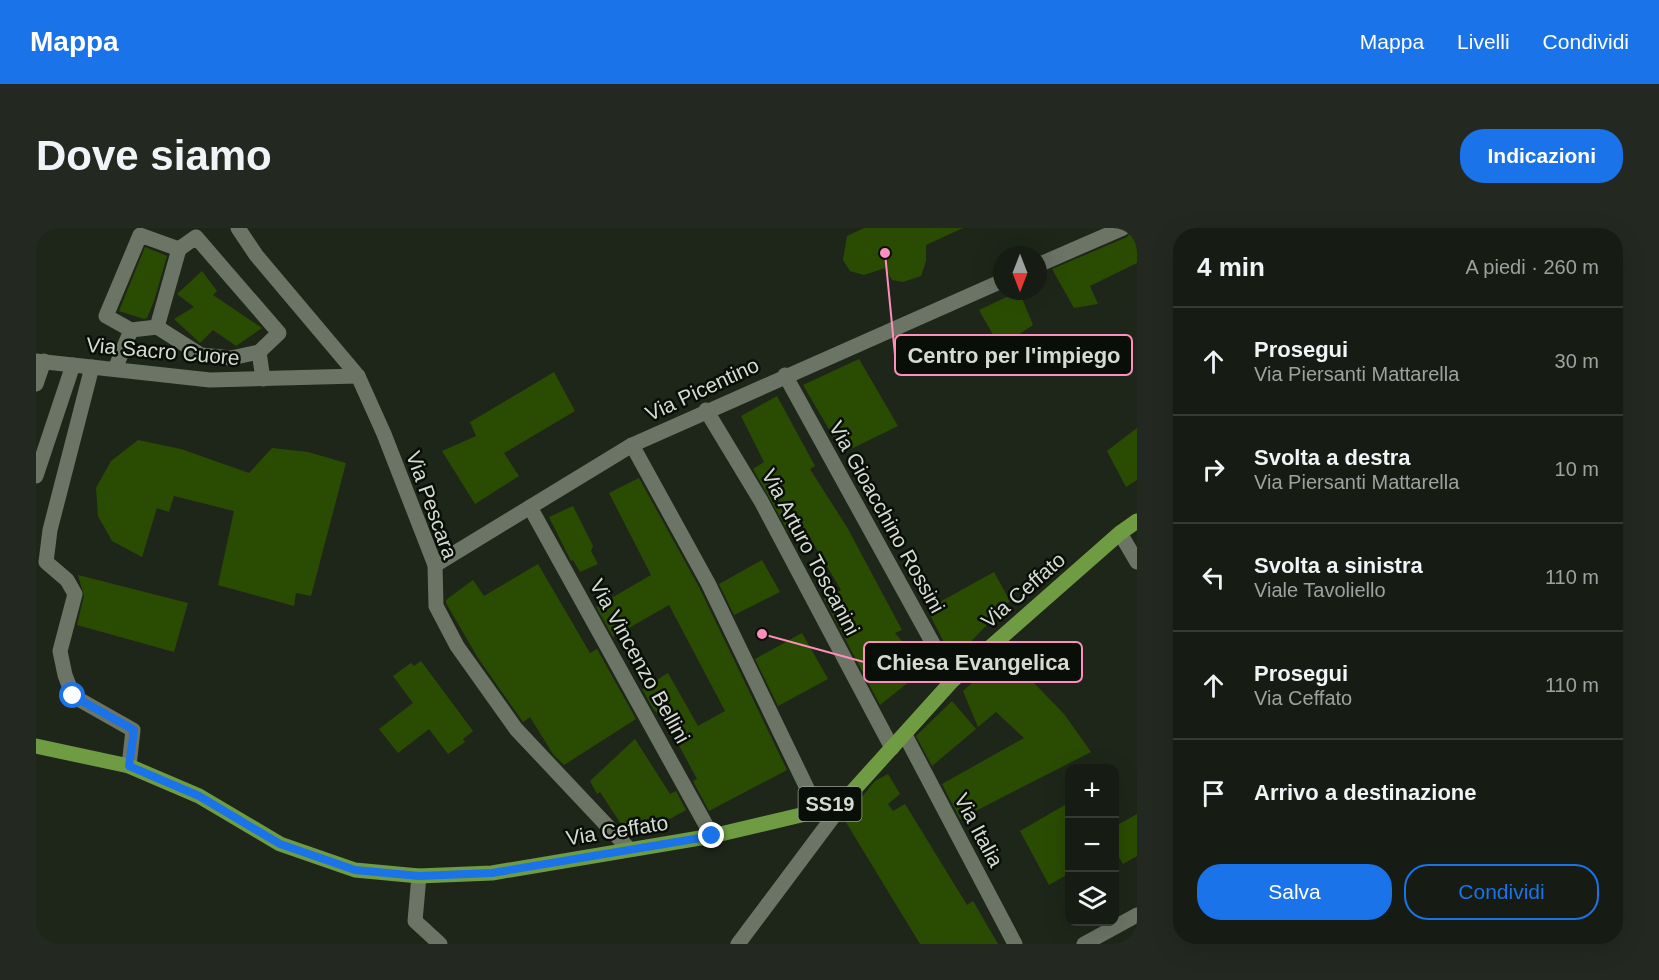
<!DOCTYPE html>
<html lang="it">
<head>
<meta charset="utf-8">
<style>
	body { margin:0; font-family:Helvetica,sans-serif; background:#232921; color:#f1f3f6 }
	.controls { position:absolute; right:18px; bottom:18px; display:grid; overflow:hidden; border-radius:12px; box-shadow:0 6px 24px #0002 }
	.controls button { width:54px; height:54px; display:grid; place-items:center; padding:0; border:0; border-bottom:2px solid #353a33; background:#161c13; color:#f1f3f6; font:30px sans-serif }
	.compass { position:absolute; left:957px; top:18px; width:54px; height:54px; border-radius:50%; background:#161c13; box-shadow:0 6px 24px #0002; rotate:180deg }
	.stop { position:absolute; width:18px; height:18px; margin:-14px; border:4px solid #1a73e8; border-radius:50%; background:#fff }
	.stop.end { background:#1a73e8; border-color:#fff; box-shadow:0 2px 6px #0008 }
	.list { margin:0; padding:0; list-style:none }
	h2 { display:flex; justify-content:space-between; align-items:center; height:78px; margin:0; padding:0 24px; font-size:26px }
	h2 small { font-size:20px; font-weight:400; color:#9ea1a0 }
	.list li { display:grid; grid-template-columns:39px 1fr auto; gap:18px; align-items:center; box-sizing:border-box; height:108px; padding:0 24px; border-top:2px solid #353a33 }
	.list b { display:block; font-size:22px; white-space:nowrap }
	.list p { margin:0; font-size:20px; white-space:nowrap; color:#9ea1a0 }
	.list em { font-size:20px; font-style:normal; color:#9ea1a0 }
	.actions { display:flex; gap:12px; padding:18px 24px }
	.actions a { flex:1; padding:14px 0; border:2px solid #1a73e8; border-radius:24px; text-align:center; font-size:21px; color:#1a73e8 }
	.actions .main { background:#1a73e8; color:#fff }
	.icon { flex:none; width:33px; height:33px; fill:none; stroke:currentColor; stroke-width:2; stroke-linecap:round; stroke-linejoin:round }
	.map { position:relative; flex:none; width:1101px; height:716px; overflow:hidden; border-radius:24px }
	header { display:flex; align-items:center; gap:36px; box-sizing:border-box; height:84px; padding:0 30px; background:#1a73e8; color:#fff }
	header strong { font-size:28px }
	nav { display:flex; gap:33px; margin-inline-start:auto; font-size:21px }
	.intro { display:flex; align-items:center; justify-content:space-between; box-sizing:border-box; height:144px; padding:0 36px }
	h1 { margin:0; font-size:42px }
	.button { padding:15px 27px; border-radius:24px; background:#1a73e8; color:#fff; font-size:21px; font-weight:700 }
	main { display:flex; gap:36px; padding:0 36px }
	aside { flex:1; background:#161c13; border-radius:24px; box-shadow:0 6px 24px #0002 }
	.map>svg:first-child { display:block }
	.building { fill:#2a4c02 }
	.lines { fill:none; stroke-linecap:round; stroke-linejoin:round }
	.minor { stroke:#6b7465; stroke-width:15 }
	.major { stroke:#6f9c43; stroke-width:15 }
	.route { stroke:#1a73e8; stroke-width:8 }
	.labels { text-anchor:middle; dominant-baseline:central; stroke-width:5; stroke-linejoin:round; paint-order:stroke }
	.shield { fill:#0a0e08; stroke:#999e95; stroke-width:1.5 }
	.shield-label { font-size:20px; font-weight:bold; fill:#d6dbd2 }
	.street-label { font-size:21px; fill:#d6dbd2; stroke:#0a0e08 }
	.leader { fill:none; stroke:#fe8ebc; stroke-width:2 }
	.callout-dot { fill:#fe8ebc; stroke:#0a0e08; stroke-width:2 }
	.callout { fill:#0a0e08; stroke:#fe8ebc; stroke-width:2 }
	.callout-label { font-size:22px; text-anchor:middle; font-weight:bold; fill:#d6dbd2 }
</style>
</head>
<body>
<header>
<strong>Mappa</strong>
<nav><a>Mappa</a><a>Livelli</a><a>Condividi</a></nav>
</header>
<div class="intro"><h1>Dove siamo</h1><a class="button">Indicazioni</a></div>
<main>
<div class="map">
<svg width="1101" height="716" viewBox="0 0 1101 716">
	<rect width="100%" height="100%" fill="#1e2619"/>
	<g class="building">
		<polygon points="828,0 927,0 890,17 890,33 885,48 867,54 856,52 849,40 828,47 814,43 807,32 811,8"/>
		<polygon points="1097,0 1101,0 1101,35 1054,58 1062,76 1038,80 1016,41 1091,9"/>
		<polygon points="109,19 131,28 118,73 111,90 108,91 83,83"/>
		<polygon points="166,43 181,63 177,67 226,100 200,118 177,102 164,115 138,91 158,79 141,66"/>
		<polygon points="983,63 997,97 964,119 943,82"/>
		<polygon points="823,131 862,198 807,225 767,157"/>
		<polygon points="518,144 539,183 468,225 483,248 439,276 406,223 440,208 434,194"/>
		<polygon points="741,168 779,238 774,241 812,301 866,402 859,405 889,441 844,477 788,371 805,362 771,305 757,312 717,241 728,234 705,188"/>
		<polygon points="1101,200 1101,252 1090,259 1071,223"/>
		<polygon points="102,212 145,221 213,245 236,220 272,224 310,235 275,368 260,365 258,378 182,357 198,283 138,268 133,284 121,280 106,329 76,313 62,288 60,260 75,233"/>
		<polygon points="603,250 663,359 751,542 673,583 657,553 661,551 632,497 625,485 622,486 617,481 606,461 632,445 662,498 689,483 633,377 577,409 560,379 615,347 573,265"/>
		<polygon points="537,278 557,318 555,323 562,336 544,344 537,332 535,333 513,289"/>
		<polygon points="726,332 744,364 698,387 683,356"/>
		<polygon points="502,336 554,425 561,421 600,491 528,537 517,526 494,489 487,494 442,430 410,375 410,372 437,352 448,368"/>
		<polygon points="958,344 974,373 917,432 891,381"/>
		<polygon points="42,347 152,375 138,424 41,397 48,368"/>
		<polygon points="766,405 792,451 742,478 719,431"/>
		<polygon points="969,425 1028,486 1055,524 924,591 906,556 988,510 960,484 942,499 927,463"/>
		<polygon points="385,433 437,503 427,511 429,514 412,526 393,501 362,525 343,501 377,475 357,448 375,435 378,438"/>
		<polygon points="916,473 940,501 896,538 880,508"/>
		<polygon points="599,511 634,566 640,563 650,582 634,591 628,589 622,594 616,591 610,595 593,595 587,599 564,564 561,566 554,553"/>
		<polygon points="852,546 864,566 852,576 857,583 869,576 931,677 937,673 962,716 884,716 808,591 839,553"/>
		<polygon points="1034,574 1034,645 1013,657 984,603"/>
		<polygon points="1101,586 1101,628 1087,636 1078,620 1078,599"/>
	</g>
	<g class="lines">
		<g class="minor">
			<polyline points="202,0 220,27 322,148 348,206 399,337 400,378 421,418 480,501 593,621"/>
			<polyline points="1002,37 1087,0"/>
			<polyline points="121,99 143,21"/>
			<polyline points="223,124 195,130 165,127 121,99 95,102 70,88 104,7 143,21 160,9 243,105 223,124 227,151"/>
			<polyline points="0,133 174,152 322,148"/>
			<polyline points="56,139 14,302 10,334 31,352 39,366 24,423 29,447 37,468 97,502 93,538"/>
			<polyline points="79,141 95,102"/>
			<polyline points="749,147 917,452"/>
			<polyline points="0,156 8,133"/>
			<polyline points="670,182 725,273 856,520"/>
			<polyline points="596,217 672,355 782,583"/>
			<polyline points="0,248 37,137"/>
			<polyline points="494,279 676,608"/>
			<polyline points="1084,305 1101,334"/>
			<polyline points="399,337 596,217 966,53"/>
			<polyline points="869,507 979,716"/>
			<polyline points="383,648 379,693 404,716"/>
			<polyline points="702,716 815,565"/>
			<polyline points="1048,716 1101,687"/>
		</g>
		<polyline class="major" points="0,518 93,538 163,568 244,616 319,642 383,648 456,645 676,608 782,583 815,565 917,452 1084,305 1101,293"/>
	</g>
	<g class="lines">
		<polyline class="route" points="37,468 98,502 93,538 163,568 244,616 319,642 383,648 456,645 676,608"/>
	</g>
	<g class="labels">
		<rect class="shield" x="762.5" y="559" width="63" height="34" rx="4.5"/>
		<g class="shield-label">
			<text x="794" y="576">SS19</text>
		</g>
		<g class="street-label">
			<text transform="translate(127 123) rotate(5)">Via Sacro Cuore</text>
			<text transform="translate(666 161) rotate(-25)">Via Picentino</text>
			<text transform="translate(396 277) rotate(70)">Via Pescara</text>
			<text transform="translate(851 289) rotate(61)">Via Gioacchino Rossini</text>
			<text transform="translate(775 324) rotate(62)">Via Arturo Toscanini</text>
			<text transform="translate(987 362) rotate(-41)">Via Ceffato</text>
			<text transform="translate(604 433) rotate(61)">Via Vincenzo Bellini</text>
			<text transform="translate(581 602) rotate(-9)">Via Ceffato</text>
			<text transform="translate(943 602) rotate(62)">Via Italia</text>
		</g>
	</g>
	<path class="leader" d="M849 25L859 127M726 406L828 434"/>
	<g class="callout-dot">
		<circle cx="849" cy="25" r="6"/>
		<circle cx="726" cy="406" r="6"/>
	</g>
	<g class="callout">
		<rect x="859" y="107" width="237" height="40" rx="6"/>
		<rect x="828" y="414" width="218" height="40" rx="6"/>
	</g>
	<g class="callout-label">
		<text x="978" y="135">Centro per l'impiego</text>
		<text x="937" y="442">Chiesa Evangelica</text>
	</g>
</svg>
<div class="controls">
<button>+</button>
<button>−</button>
<button><svg class="icon" aria-label="layers" viewBox="0 0 24 24"><path d="M12 4l9 5-9 5-9-5zM3 14l9 5 9-5"/></svg></button>
</div>
<svg class="compass" viewBox="-18 -18 36 36"><path d="M0-13l5 13h-10z" fill="#e53935"/><path d="M0 13l5-13h-10z" fill="#9ea1a0"/></svg>
<div class="stop" style="left:37px;top:468px"></div>
<div class="stop end" style="left:676px;top:608px"></div>
</div>
<aside>
<h2>4 min<small>A piedi · 260 m</small></h2>
<ul class="list">
<li><svg class="icon" aria-label="ahead" viewBox="0 0 24 24"><path d="M12 20V5M6 11l6-6 6 6"/></svg><div><b>Prosegui</b><p>Via Piersanti Mattarella</p></div><em>30 m</em></li>
<li><svg class="icon" aria-label="right" viewBox="0 0 24 24"><path d="M7 20v-9h11M14 6l5 5-5 5"/></svg><div><b>Svolta a destra</b><p>Via Piersanti Mattarella</p></div><em>10 m</em></li>
<li><svg class="icon" aria-label="left" viewBox="0 0 24 24"><path d="M17 20v-9H6M10 6l-5 5 5 5"/></svg><div><b>Svolta a sinistra</b><p>Viale Tavoliello</p></div><em>110 m</em></li>
<li><svg class="icon" aria-label="ahead" viewBox="0 0 24 24"><path d="M12 20V5M6 11l6-6 6 6"/></svg><div><b>Prosegui</b><p>Via Ceffato</p></div><em>110 m</em></li>
<li><svg class="icon" aria-label="arrive" viewBox="0 0 24 24"><path d="M6 21V4h12l-3 4 3 4H6"/></svg><div><b>Arrivo a destinazione</b></div></li>
</ul>
<div class="actions"><a class="main">Salva</a><a>Condividi</a></div>
</aside>
</main>
</body>
</html>
